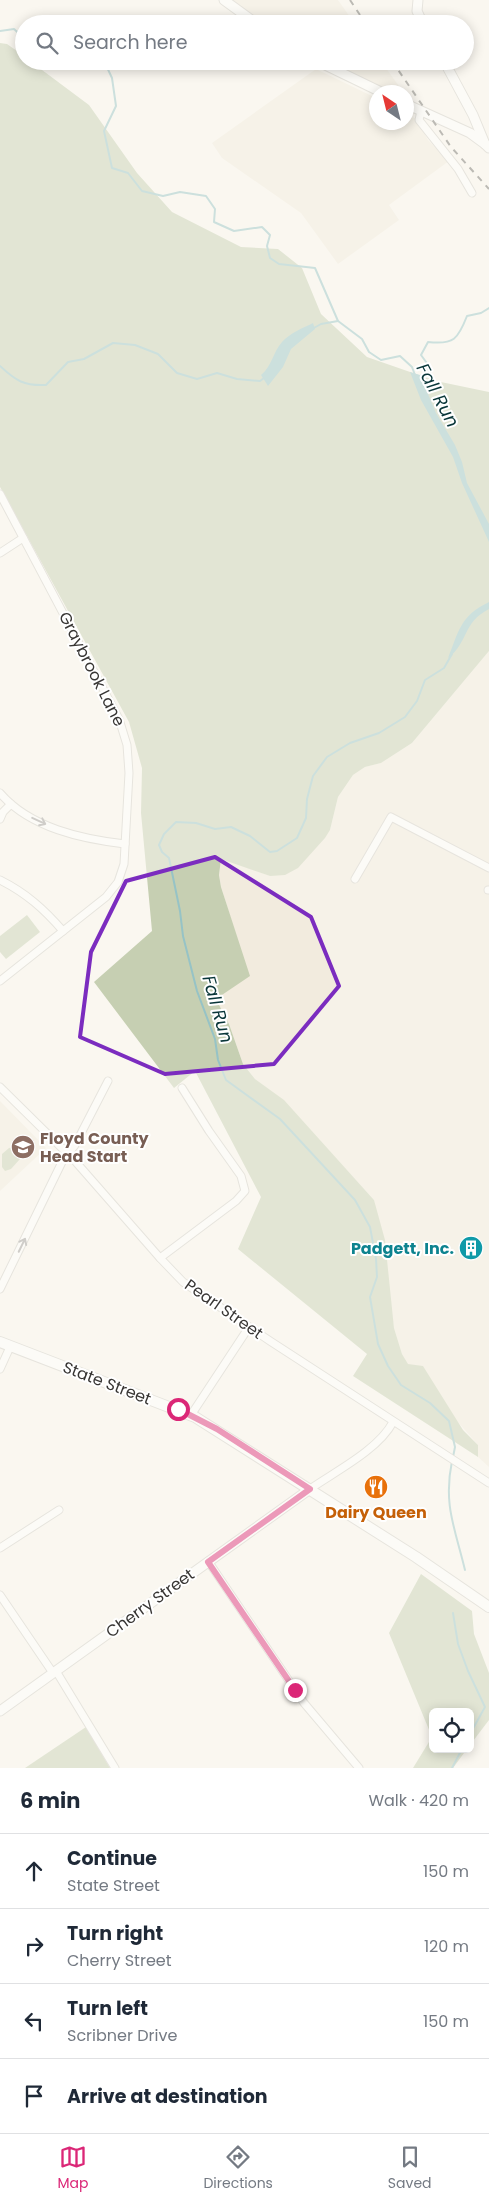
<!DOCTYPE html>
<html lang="en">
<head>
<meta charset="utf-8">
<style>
	body { margin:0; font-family:Poppins,sans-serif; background:#f6f6f7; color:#1f2937 }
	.controls { position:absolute; right:15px; bottom:15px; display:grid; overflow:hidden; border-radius:8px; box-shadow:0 2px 12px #0003 }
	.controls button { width:45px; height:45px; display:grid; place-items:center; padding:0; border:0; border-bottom:1px solid #e0e1e3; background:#fff; color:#1f2937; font:25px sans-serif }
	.compass { position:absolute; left:369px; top:85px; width:45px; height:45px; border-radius:50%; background:#fff; box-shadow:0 2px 12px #0003; rotate:325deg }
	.stop { position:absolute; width:15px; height:15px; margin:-11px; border:4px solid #db2777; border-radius:50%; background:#fff }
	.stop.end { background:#db2777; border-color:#fff; box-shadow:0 1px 5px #0008 }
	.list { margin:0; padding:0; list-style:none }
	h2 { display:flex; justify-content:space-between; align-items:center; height:65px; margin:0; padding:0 20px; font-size:21px }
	h2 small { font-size:16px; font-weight:400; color:#747a83 }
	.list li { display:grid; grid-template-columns:32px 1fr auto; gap:15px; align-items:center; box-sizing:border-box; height:75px; padding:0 20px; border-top:1px solid #e0e1e3 }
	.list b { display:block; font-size:19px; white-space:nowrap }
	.list p { margin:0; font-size:16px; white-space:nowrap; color:#747a83 }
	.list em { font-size:16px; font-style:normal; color:#747a83 }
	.icon { flex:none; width:28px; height:28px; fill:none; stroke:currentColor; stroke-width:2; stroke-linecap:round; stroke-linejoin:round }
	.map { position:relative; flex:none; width:489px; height:1768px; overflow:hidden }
	.search { position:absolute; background:#fff; box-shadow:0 2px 12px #0003; left:15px; right:15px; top:15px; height:55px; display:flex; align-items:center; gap:12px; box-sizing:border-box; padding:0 18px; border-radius:28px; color:#747a83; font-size:19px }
	.sheet { height:365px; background:#fff }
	nav { display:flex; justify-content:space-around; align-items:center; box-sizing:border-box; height:70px; border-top:1px solid #e0e1e3; background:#fff; font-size:14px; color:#747a83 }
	nav a { display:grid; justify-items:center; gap:2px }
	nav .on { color:#db2777 }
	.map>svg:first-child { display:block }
	.built { fill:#f2ebde }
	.green { fill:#c6cfb2 }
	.water { fill:#96c3c6 }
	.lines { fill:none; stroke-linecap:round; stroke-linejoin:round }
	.stream { stroke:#96c3c6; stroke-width:2 }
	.minor-casing { stroke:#d0cdc7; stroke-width:9 }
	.tertiary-casing { stroke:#d0cdc7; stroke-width:11 }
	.secondary-casing { stroke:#d0cdc7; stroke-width:12 }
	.minor { stroke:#fff; stroke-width:7 }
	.tertiary { stroke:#fff; stroke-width:9 }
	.secondary { stroke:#fff; stroke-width:10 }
	.rail { stroke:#72706c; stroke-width:2; stroke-dasharray:6 6; stroke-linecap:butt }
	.oneway { stroke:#9c9a9a }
	.route { stroke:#db2777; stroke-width:6 }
	.marked { fill:none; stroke:#7b2cbf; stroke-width:4; stroke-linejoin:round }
	.labels { text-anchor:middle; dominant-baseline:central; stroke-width:4; stroke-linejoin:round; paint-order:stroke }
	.street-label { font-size:16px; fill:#383634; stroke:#fff }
	.education-label { font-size:16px; font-weight:bold; fill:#785e54; stroke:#fff; text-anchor:start }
	.culture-label { font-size:16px; font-weight:bold; fill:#0d838f; stroke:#fff; text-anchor:end }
	.food-label { font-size:16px; font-weight:bold; fill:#c56008; stroke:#fff }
	.water-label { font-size:18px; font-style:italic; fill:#093639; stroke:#fff }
</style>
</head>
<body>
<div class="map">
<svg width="489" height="1768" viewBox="0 0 489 1768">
	<rect width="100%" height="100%" fill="#faf7f0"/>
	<g class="built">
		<polygon points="230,0 338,0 355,24 262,24"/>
		<polygon points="330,61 381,61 403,92 391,92"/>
		<polygon points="316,69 376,98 376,122 406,122 407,115 410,119 413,117 416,119 428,140 449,161 389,205 399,220 338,264 301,213 222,158 212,143"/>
		<polygon points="489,651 489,1467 478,1457 478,1445 407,1364 402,1354 394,1328 374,1200 284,1101 255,1079 243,1064 229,1024 216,999 249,976 221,887 219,875 221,858 270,876 330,830 338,797 353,775 365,767 381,763 412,743"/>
		<polygon points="0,1101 46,1148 0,1191"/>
	</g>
	<g class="green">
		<polygon points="0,43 7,44 24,56 24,61 30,61 89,105 137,173 172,212 241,247 278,249 302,268 321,314 367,357 436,381 489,392 489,651 412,743 381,763 365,767 353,775 338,797 330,830 325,838 298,868 285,875 270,876 221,859 219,875 221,887 250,976 216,999 229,1024 243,1064 255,1079 284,1100 374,1200 385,1240 394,1328 402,1354 408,1364 423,1366 463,1430 478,1445 478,1457 353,1376 367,1354 238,1249 261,1197 195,1071 174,1088 94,982 152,931 141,813 142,768 129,722 0,487"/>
		<polygon points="27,915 40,932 6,959 0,952 0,936"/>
		<polygon points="18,1146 20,1159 11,1169 5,1171 2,1167 2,1154 9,1148"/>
		<polygon points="421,1574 472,1611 474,1634 489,1673 489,1720 470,1745 470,1712 433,1712 433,1749 467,1749 453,1768 413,1768 432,1737 389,1633"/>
		<polygon points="86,1727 110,1768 25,1768"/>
	</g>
	<g class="water">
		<path d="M313,323L315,329L291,349L283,367L268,386L261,375C272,366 273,352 282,342C290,333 303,328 313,323Z"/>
		<polygon points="410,372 420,375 436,413 455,445 462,462 467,483 489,524 489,542 462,483 453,457 421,400"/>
		<path d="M489,602V609C462,623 469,642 448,658C459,631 460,616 489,602Z"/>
	</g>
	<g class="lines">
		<g class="stream">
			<polyline points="0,31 14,29 24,38"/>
			<polyline points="104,61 112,78 116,106 104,131 112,168 128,173 142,191 163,196 180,192 206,196 215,209 214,222 234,231 262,227 270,235 267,246 270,258 279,264 315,268 338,321 362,339 369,352 381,360 400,356 412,367 415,375"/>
			<polyline points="312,329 321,324 338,321"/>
			<path d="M0,366C16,381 24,386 46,385L68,362L84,359L113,343L135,345L158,354L177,373L197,379L217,373L237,379L260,381L264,378"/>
			<path d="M418,377L424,374L429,366L421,355L428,342C454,345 458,339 467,316L481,313L489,308"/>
			<polyline points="452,654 444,668 425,680 417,701 405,717 379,733 350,743 327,757 313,776 307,799 306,818 297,838 277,851 270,852 250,836 231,827 215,829 196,823 176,822 164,834 159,845 162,852 169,858 180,911 183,936 197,991 215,1039 218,1060 226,1080 280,1119 355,1200 370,1227 376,1259 377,1277 370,1297 378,1344 388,1366 401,1385 430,1403 449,1421 455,1447 453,1457"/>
			<path d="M452,1461C443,1505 455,1528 465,1570"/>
			<polyline points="453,1613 458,1644 468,1671 485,1707 470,1734"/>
			<polyline points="452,1768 462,1749"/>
		</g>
		<g class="minor-casing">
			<g id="minor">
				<polyline points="421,111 419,120 458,169 472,193"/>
				<polyline points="0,494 119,719 127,745 129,773 124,864 118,882 106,897 0,981"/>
				<polyline points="0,553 23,538"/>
				<path d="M0,793C30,828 82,839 125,844"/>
				<polyline points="0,819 3,812 11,804"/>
				<polyline points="355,879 391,817 489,868"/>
				<path d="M0,880C26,893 44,909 63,931"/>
				<polyline points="488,890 489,890"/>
				<polyline points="0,1087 75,1161 160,1258 183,1282 270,1341 489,1483"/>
				<polyline points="160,1258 236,1201 245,1191 241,1176 209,1131 182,1088"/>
				<polyline points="0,1289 63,1160 75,1145 108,1081"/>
				<polyline points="0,1369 10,1347"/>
				<polyline points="191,1415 249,1327"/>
				<path d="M310,1489C336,1471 378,1450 393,1422"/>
				<polyline points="0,1548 59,1510"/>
				<polyline points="208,1561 304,1703 359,1768"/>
				<polyline points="0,1595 53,1673"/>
				<polyline points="56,1671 115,1768"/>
			</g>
		</g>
		<g class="tertiary-casing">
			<g id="tertiary">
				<polyline points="224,0 257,24"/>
				<polyline points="418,0 417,11 423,24"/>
				<polyline points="317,61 381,92"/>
				<polyline points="444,61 473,115 485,144 489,148"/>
				<polyline points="406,104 470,133 485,144"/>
				<polyline points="0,1711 310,1489"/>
			</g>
		</g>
		<g class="secondary-casing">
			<polyline id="secondary" points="0,1342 195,1417 416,1557 489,1607"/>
		</g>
		<use href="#minor" class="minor"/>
		<use href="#tertiary" class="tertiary"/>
		<use href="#secondary" class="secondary"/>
		<g class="rail">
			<polyline points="350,0 366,24"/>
			<polyline points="392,61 451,147 489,189"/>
		</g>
	</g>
	<defs><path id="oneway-shaft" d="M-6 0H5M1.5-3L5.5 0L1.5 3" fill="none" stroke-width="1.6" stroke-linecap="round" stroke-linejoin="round" transform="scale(1.25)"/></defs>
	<g class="oneway">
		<use href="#oneway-shaft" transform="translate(39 821) rotate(25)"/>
		<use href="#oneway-shaft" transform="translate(22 1245) rotate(-64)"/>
	</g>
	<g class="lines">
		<polyline class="route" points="178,1409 217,1429 310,1489 208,1562 295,1690"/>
	</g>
	<path d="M0 0H489V1768H0ZM215,857L311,917L339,986L274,1064L165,1074L80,1037L91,952L126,881Z" fill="#faf7f0" fill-opacity=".55" fill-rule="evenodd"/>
	<path class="marked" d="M215,857L311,917L339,986L274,1064L165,1074L80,1037L91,952L126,881Z"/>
	<defs>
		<g id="school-disc" transform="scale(1.25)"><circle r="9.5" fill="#8d6e63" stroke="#fff"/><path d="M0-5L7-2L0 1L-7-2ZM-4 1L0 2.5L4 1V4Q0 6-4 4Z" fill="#fff"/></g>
		<g id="building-disc" transform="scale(1.25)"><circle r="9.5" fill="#0f9aa8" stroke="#fff"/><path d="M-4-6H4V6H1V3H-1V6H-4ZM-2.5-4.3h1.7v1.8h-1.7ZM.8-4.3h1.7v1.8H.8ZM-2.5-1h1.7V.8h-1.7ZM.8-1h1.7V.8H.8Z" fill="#fff"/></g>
		<g id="restaurant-disc" transform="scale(1.25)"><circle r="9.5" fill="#e8710a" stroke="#fff"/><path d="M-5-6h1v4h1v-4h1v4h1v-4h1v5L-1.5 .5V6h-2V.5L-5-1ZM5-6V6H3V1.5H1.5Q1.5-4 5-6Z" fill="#fff"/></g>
	</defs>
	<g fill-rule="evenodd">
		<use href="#school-disc" x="23" y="1147"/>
		<use href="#building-disc" x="471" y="1248"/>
		<use href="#restaurant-disc" x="376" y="1487"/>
	</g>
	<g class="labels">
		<g class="street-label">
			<text transform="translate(92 669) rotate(63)">Graybrook Lane</text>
			<text transform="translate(224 1309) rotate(35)">Pearl Street</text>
			<text transform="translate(107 1383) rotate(21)">State Street</text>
			<text transform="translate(150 1603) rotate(-36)">Cherry Street</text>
		</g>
		<g class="education-label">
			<text x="40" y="1138">Floyd County<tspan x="40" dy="18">Head Start</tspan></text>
		</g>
		<g class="culture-label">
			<text x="454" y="1248">Padgett, Inc.</text>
		</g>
		<g class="food-label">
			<text x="376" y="1512">Dairy Queen</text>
		</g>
		<g class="water-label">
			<text transform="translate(438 395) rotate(62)">Fall Run</text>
			<text transform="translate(218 1009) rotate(74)">Fall Run</text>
		</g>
	</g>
</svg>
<div class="controls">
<button><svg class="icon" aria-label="locate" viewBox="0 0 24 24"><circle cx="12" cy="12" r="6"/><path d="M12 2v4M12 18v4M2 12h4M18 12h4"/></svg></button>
</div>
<svg class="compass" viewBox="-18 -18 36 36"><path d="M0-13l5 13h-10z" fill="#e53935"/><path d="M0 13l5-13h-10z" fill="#747a83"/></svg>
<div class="stop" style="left:178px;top:1409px"></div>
<div class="stop end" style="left:295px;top:1690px"></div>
<div class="search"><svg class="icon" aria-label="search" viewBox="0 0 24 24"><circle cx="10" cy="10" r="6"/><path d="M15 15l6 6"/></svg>Search here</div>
</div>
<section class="sheet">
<h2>6 min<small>Walk · 420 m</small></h2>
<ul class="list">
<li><svg class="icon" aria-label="ahead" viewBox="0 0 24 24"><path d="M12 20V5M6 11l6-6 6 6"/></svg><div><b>Continue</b><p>State Street</p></div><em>150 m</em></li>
<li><svg class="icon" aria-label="right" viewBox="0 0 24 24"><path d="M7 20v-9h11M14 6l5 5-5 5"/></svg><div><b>Turn right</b><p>Cherry Street</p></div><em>120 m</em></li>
<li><svg class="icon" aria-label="left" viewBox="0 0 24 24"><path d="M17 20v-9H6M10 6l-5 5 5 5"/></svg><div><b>Turn left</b><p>Scribner Drive</p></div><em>150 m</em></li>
<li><svg class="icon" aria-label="arrive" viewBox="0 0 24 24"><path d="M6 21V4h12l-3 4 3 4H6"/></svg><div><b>Arrive at destination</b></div></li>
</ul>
</section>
<nav>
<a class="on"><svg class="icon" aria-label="map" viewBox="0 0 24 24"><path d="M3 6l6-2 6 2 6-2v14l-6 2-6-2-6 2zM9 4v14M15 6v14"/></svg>Map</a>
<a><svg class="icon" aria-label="directions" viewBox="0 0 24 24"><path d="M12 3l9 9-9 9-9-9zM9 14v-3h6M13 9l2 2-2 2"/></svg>Directions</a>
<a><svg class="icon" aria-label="saved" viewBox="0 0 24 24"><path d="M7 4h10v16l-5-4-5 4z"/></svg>Saved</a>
</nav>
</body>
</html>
